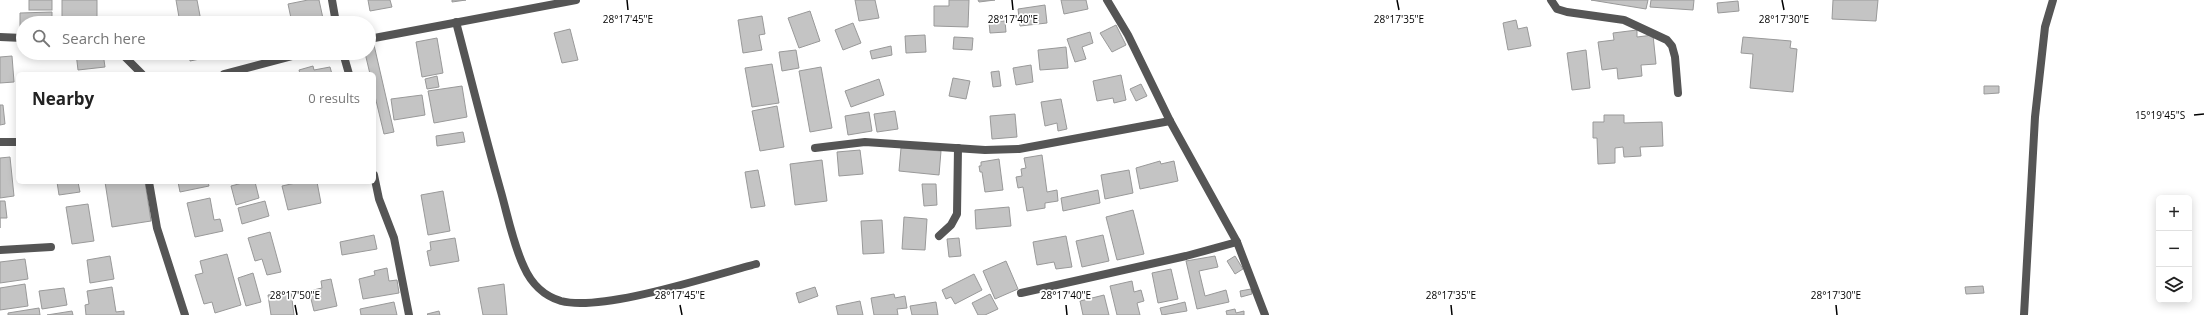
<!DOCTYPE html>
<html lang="en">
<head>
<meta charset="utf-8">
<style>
	body { margin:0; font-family:"Open Sans",sans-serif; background:#f6f6f6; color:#222 }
	.controls { position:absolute; right:12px; bottom:12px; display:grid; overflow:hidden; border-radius:6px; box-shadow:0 2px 10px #0003 }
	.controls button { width:36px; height:36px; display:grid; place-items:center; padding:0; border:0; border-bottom:1px solid #e0e0e0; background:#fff; color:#222; font:20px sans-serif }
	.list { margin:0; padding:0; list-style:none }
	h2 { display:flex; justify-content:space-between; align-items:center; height:52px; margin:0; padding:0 16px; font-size:17px }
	h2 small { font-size:13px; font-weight:400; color:#767676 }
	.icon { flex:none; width:22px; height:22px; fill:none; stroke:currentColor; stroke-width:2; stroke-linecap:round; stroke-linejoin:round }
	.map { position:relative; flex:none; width:2204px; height:315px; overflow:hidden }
	.search { position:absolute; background:#fff; box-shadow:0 2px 10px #0003; left:16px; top:16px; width:360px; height:44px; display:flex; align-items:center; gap:10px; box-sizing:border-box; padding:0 14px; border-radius:22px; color:#767676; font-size:15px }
	.panel { position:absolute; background:#fff; box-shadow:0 2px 10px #0003; left:16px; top:72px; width:360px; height:112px; border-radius:6px }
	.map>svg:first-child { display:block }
	.building { fill:#c4c4c4; stroke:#999 }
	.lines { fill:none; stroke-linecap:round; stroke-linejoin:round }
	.service { stroke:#555; stroke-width:8 }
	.minor { stroke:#555; stroke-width:8 }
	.ticks { fill:none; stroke:#000; stroke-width:1.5 }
	.ticks-label { font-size:10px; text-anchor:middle; fill:#000; stroke:#fff; stroke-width:3.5; stroke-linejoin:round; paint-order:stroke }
</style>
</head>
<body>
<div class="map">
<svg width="2204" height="315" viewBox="0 0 2204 315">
	<rect width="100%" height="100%" fill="#fff"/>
	<g class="building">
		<rect x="29" y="0" width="23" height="10"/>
		<rect x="62" y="0" width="35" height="23"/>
		<polygon points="176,0 197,0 201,21 180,23"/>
		<polygon points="308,0 319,0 324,23 292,23 288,4"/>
		<polygon points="368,0 390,0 392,7 370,11"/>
		<polygon points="452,0 466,0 452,2"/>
		<polygon points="855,0 875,0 879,18 859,21"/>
		<polygon points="949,0 969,0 968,27 934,26 934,6 949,6"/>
		<polygon points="978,0 995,0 979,2"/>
		<polygon points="1061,0 1086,0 1088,9 1064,14"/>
		<polygon points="1591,0 1648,0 1646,9"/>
		<polygon points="1651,0 1694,0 1693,10 1650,7"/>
		<polygon points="1833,0 1878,0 1876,21 1832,19"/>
		<polygon points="1738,1 1739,11 1718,13 1717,3"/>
		<polygon points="1045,5 1047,23 1020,26 1018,9"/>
		<polygon points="810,11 820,41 799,48 788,18"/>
		<polygon points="52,12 52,23 23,23 23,33 20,33 20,13"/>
		<polygon points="762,16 765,34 759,35 762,50 743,53 738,20"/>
		<polygon points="1516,20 1518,29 1527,27 1531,46 1508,50 1503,23"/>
		<polygon points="1005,21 1006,32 990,33 989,22"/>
		<polygon points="853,23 861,43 843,50 835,30"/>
		<polygon points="1116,25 1126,45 1112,52 1100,33"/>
		<polygon points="570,29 578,60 562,63 554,33"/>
		<polygon points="1637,30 1637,37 1653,35 1656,64 1641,65 1642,76 1618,79 1617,68 1602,70 1598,42 1614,40 1613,33"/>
		<polygon points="1090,32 1093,43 1082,47 1086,59 1075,62 1067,39"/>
		<polygon points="925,35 926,52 906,53 905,36"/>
		<polygon points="954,37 973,38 972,50 953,49"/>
		<polygon points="1743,37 1791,41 1790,48 1797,49 1793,92 1750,88 1753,54 1741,53"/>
		<polygon points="437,38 443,73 422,77 416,42"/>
		<polygon points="374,45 394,132 384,134 374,92 374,74 370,74 365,53 369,53 369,46"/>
		<polygon points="891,46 892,55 872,59 870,51"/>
		<polygon points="1066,47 1068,68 1040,70 1038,50"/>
		<polygon points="796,50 799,68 782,71 779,52"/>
		<polygon points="1586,50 1590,88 1572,90 1567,53"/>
		<polygon points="76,53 103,53 105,67 78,70"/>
		<polygon points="189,53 218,53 219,55 190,61"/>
		<polygon points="12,56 14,82 0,83 0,57"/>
		<polygon points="772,64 779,103 752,107 745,68"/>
		<polygon points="1031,65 1033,82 1016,85 1013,68"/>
		<polygon points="313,66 314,70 330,67 332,74 300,74 299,70"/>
		<polygon points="821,67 832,128 810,132 799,71"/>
		<polygon points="999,71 1001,86 993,87 991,72"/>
		<polygon points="1121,75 1126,100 1114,103 1113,98 1097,101 1093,81"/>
		<polygon points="437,76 439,87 427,89 425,79"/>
		<polygon points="953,78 970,81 966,99 949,96"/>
		<polygon points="879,79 884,95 851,107 845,91"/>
		<polygon points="1141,84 1147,96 1136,101 1130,89"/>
		<polygon points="462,86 467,117 434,123 428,91"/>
		<polygon points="1984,86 1999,86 1999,93 1984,94"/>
		<polygon points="422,95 425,115 394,120 391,99"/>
		<polygon points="1061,99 1067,129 1058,131 1057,123 1045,126 1041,102"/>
		<polygon points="0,105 3,105 5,124 0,125"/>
		<polygon points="777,106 784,147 760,151 752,111"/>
		<polygon points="895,111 898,129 877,132 874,114"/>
		<polygon points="869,112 872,131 848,135 845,116"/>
		<polygon points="1015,114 1017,137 992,139 990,116"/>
		<polygon points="1604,115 1624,115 1624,123 1662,122 1663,146 1640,147 1641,156 1624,157 1623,147 1615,148 1615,163 1598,164 1597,138 1593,138 1593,122 1604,122"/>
		<polygon points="463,132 465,142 437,146 436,136"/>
		<polygon points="901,148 941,151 939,175 899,171"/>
		<polygon points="860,150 863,174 839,176 837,152"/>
		<polygon points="1042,155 1047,192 1057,190 1058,201 1045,203 1045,208 1027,211 1023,187 1018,188 1016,177 1022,176 1021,169 1026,168 1024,158"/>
		<polygon points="10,157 14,196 0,198 0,158"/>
		<polygon points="999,159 1003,190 985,192 982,172 980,172 979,166 981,166 981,162"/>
		<polygon points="822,160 827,201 795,205 790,164"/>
		<polygon points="1160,161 1161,164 1174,161 1178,181 1140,189 1136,168"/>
		<polygon points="758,170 765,206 751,208 745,172"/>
		<polygon points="1129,170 1133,193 1105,199 1101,175"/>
		<polygon points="57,182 78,182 80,192 59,195"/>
		<polygon points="105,182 145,182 151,221 112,227"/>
		<polygon points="178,182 208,182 209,186 180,192"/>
		<polygon points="246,182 255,182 259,198 236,205 231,186"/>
		<polygon points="300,182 317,182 321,203 288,210 282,186"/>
		<polygon points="922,184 936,184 937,205 924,206"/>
		<polygon points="1098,190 1100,203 1063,211 1061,198"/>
		<polygon points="443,191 450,231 428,235 421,195"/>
		<polygon points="210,198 214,220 220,219 223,231 195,237 187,203"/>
		<polygon points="0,201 5,201 7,218 0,218 0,228"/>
		<polygon points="265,201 269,216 242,224 238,208"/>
		<polygon points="88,204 94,241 72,244 66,207"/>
		<polygon points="1009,207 1011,226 976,229 975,210"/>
		<polygon points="1133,210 1144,254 1117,260 1106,217"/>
		<polygon points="904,217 927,219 925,250 902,249"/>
		<polygon points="882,220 884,253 863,254 861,221"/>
		<polygon points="270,232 281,272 267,275 262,259 255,261 248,238"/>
		<polygon points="374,235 377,249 342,255 340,242"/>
		<polygon points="1103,235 1109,261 1082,267 1076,241"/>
		<polygon points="1066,236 1072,267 1056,269 1054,262 1037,265 1033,242"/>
		<polygon points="455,238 459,261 430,266 427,251 431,250 430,242"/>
		<polygon points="959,238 961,256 949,257 947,239"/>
		<polygon points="227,254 241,305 215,313 212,302 204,304 195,275 203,273 200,261"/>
		<polygon points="110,256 114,279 90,283 87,260"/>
		<polygon points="1215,256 1218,267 1199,271 1205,296 1226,290 1229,302 1197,309 1186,261"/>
		<polygon points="1235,256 1243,269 1235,274 1227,261"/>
		<polygon points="25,259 28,279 0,283 0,262"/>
		<polygon points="1006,261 1018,289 995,299 983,271"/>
		<polygon points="387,268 389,281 397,280 399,293 363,299 359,279 375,275 374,271"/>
		<polygon points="1171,269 1178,299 1158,303 1152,273"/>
		<polygon points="253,273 261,302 246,306 238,278"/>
		<polygon points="974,274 982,290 955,304 951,297 946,299 942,290"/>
		<polygon points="331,279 337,306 314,311 309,291 322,288 321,281"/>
		<polygon points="1132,281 1134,292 1141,290 1144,301 1137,303 1140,315 1117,315 1110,286"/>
		<polygon points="25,284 28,306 0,310 0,288"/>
		<polygon points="504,284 507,315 483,315 478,288"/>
		<polygon points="1983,286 1984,293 1966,294 1965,287"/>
		<polygon points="112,287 116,312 124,311 124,315 86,315 85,305 89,304 87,291"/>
		<polygon points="815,287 818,296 799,303 796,293"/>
		<polygon points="64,288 67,305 42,309 39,291"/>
		<polygon points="1251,289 1252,294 1241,297 1240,291"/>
		<polygon points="291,292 294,315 271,315 268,295"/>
		<polygon points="894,294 895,298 905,296 907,308 897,309 898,315 874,315 871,298"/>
		<polygon points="990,294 998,309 985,315 978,315 972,303"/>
		<polygon points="1104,295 1109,315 1083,315 1080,301"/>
		<polygon points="860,301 863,315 838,315 836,306"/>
		<polygon points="394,302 397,315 361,315 360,309"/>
		<polygon points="936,302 938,315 912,315 910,306"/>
		<polygon points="1185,302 1187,311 1162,315 1160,308"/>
		<polygon points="39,308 40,315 8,315 8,313"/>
		<polygon points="1235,309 1236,313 1244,311 1244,315 1227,315 1226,311"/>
		<polygon points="72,311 73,315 47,315"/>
		<polygon points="439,311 440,315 428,315 427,314"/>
	</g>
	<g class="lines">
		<polyline class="service" points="939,236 951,225 957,214 958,148"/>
		<g class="minor">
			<polyline points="332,0 336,23"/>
			<polyline points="1107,0 1128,35 1170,121 1237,242 1265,315"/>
			<polyline points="1551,0 1557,9 1567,12 1624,20 1667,40 1672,46 1675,57 1678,93"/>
			<path d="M456,22C471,79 485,136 501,192C508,217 513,244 524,267C531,283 544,296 561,301C603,312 710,276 756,264"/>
			<polyline points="0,37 23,38"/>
			<polyline points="369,39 576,0"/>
			<polyline points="121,53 142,74"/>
			<polyline points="343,53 349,74"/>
			<polyline points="224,74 304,53"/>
			<polyline points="0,142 18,142"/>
			<polyline points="815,148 865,142 985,150 1019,149 1170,121"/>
			<polyline points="374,175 379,199 394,238 409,315"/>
			<polyline points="149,182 157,228 185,315"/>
			<polyline points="0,250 51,247"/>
			<polyline points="1021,293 1186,256 1237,242"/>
			<polyline points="2024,315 2035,117 2045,27 2053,0"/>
		</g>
	</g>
	<path class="ticks" d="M627,0L628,10M1012,0L1013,10M1397,0L1399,10M1782,0L1784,10M2194,115L2204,114M295,305L297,315M680,305L682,315M1066,305L1067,315M1451,305L1452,315M1836,305L1837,315"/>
	<g class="ticks-label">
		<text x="1013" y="23">28°17'40"E</text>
		<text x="628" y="23">28°17'45"E</text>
		<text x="1399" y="23">28°17'35"E</text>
		<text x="1784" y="23">28°17'30"E</text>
		<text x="2160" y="119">15°19'45"S</text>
		<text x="295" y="299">28°17'50"E</text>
		<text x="680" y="299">28°17'45"E</text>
		<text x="1066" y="299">28°17'40"E</text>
		<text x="1451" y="299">28°17'35"E</text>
		<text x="1836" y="299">28°17'30"E</text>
	</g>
</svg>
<div class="controls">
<button>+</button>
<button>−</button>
<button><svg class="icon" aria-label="layers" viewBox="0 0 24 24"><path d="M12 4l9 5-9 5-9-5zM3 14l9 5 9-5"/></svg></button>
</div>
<div class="search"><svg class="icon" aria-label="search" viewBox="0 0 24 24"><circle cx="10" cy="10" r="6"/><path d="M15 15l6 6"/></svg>Search here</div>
<section class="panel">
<h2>Nearby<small>0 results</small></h2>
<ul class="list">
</ul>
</section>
</div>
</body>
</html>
